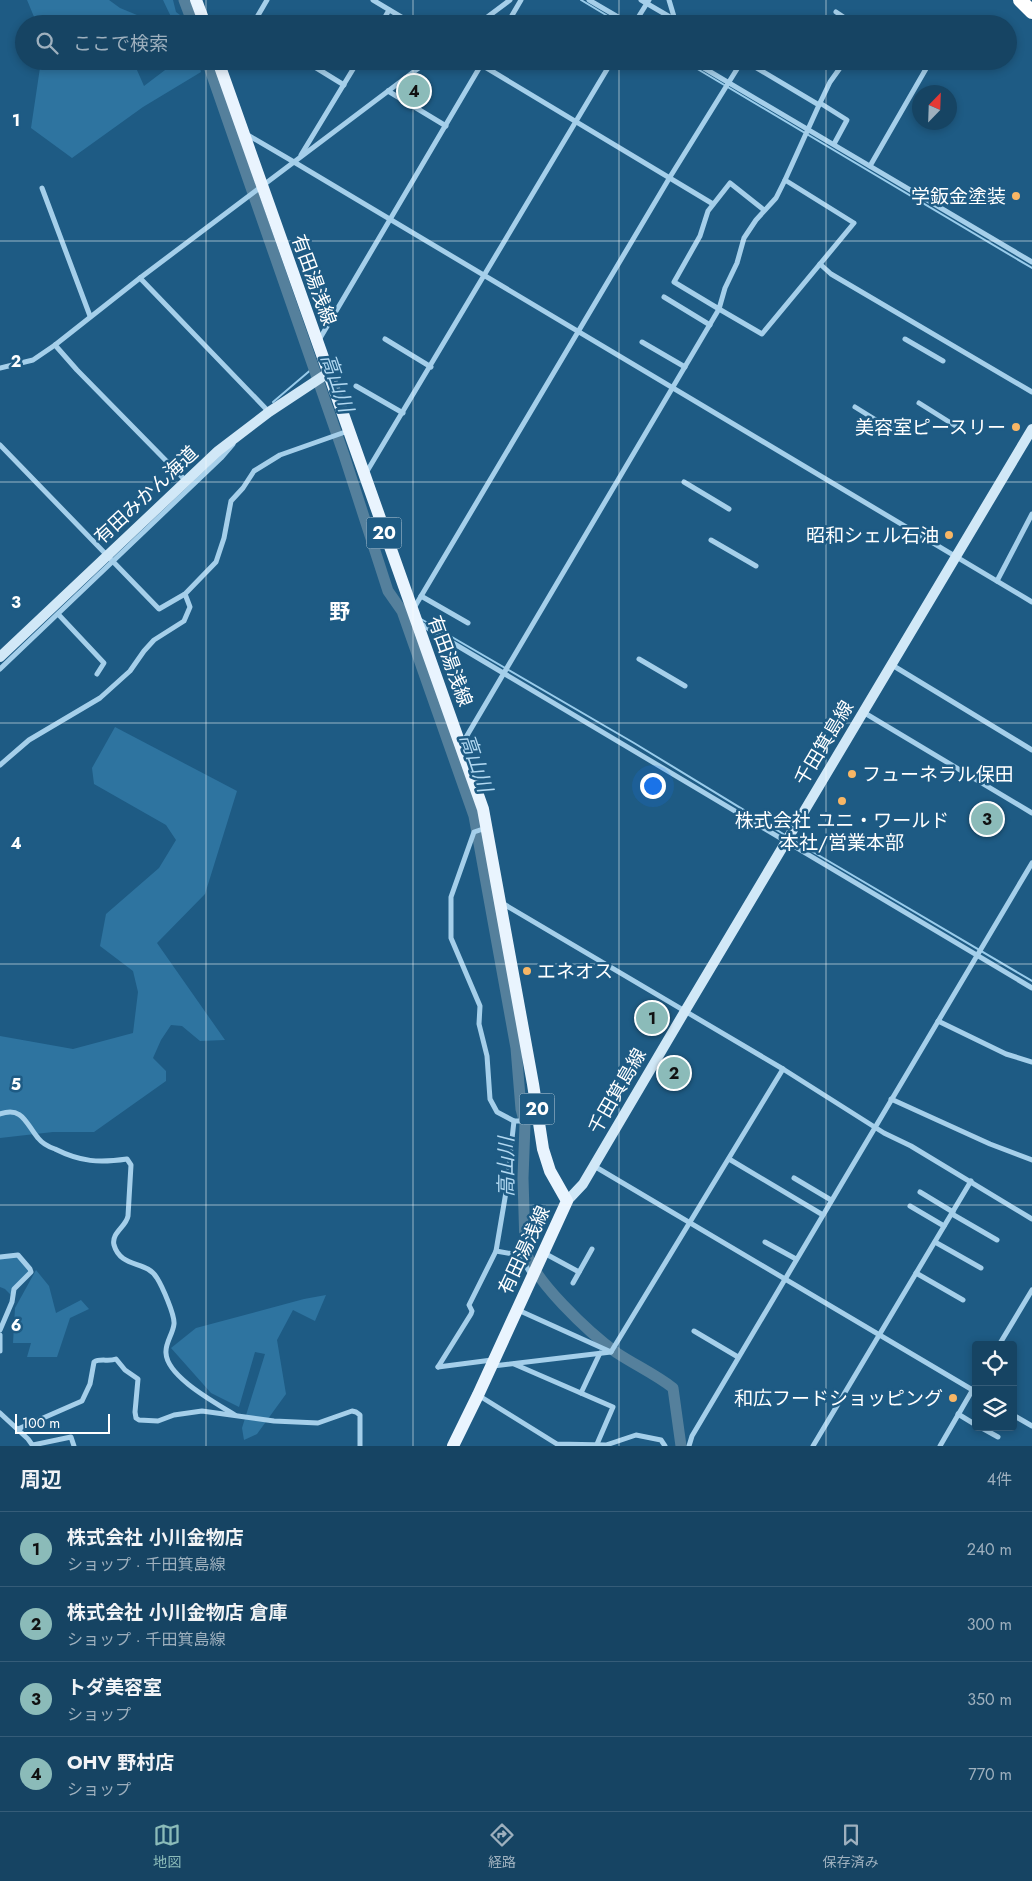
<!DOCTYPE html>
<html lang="ja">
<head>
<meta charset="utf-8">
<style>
	body { margin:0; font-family:Jost,"Noto Sans JP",sans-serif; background:#1f4b69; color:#f1f3f6 }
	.controls { position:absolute; right:15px; bottom:15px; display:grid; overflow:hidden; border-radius:5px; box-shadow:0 2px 8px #0003 }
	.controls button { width:45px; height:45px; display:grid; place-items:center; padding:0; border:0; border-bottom:1px solid #355c78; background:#164463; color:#f1f3f6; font:25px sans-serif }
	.compass { position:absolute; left:912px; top:85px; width:45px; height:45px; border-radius:50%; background:#164463; box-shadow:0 2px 8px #0003; rotate:23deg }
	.scale { position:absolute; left:15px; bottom:12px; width:95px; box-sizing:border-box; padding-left:5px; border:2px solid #fff; border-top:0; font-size:14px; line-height:18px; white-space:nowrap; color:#fff; -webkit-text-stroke:4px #1e5b84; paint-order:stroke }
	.you { position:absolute; left:652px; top:785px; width:18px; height:18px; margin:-12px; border:4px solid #fff; border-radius:50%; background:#1a73e8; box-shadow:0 0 0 8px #1a73e833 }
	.badge { display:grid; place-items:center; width:32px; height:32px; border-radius:50%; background:#8bbbb9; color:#111; font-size:16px; font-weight:700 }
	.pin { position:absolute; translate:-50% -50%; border:2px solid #fff; box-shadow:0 1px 5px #0006 }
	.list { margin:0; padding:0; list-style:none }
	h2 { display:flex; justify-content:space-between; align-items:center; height:65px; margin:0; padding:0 20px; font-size:21px }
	h2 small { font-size:16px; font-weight:400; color:#9eb0be }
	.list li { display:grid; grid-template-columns:32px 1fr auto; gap:15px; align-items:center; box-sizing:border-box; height:75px; padding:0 20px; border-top:1px solid #355c78 }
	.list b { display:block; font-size:19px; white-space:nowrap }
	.list p { margin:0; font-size:16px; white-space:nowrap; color:#9eb0be }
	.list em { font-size:16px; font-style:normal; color:#9eb0be }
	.icon { flex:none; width:28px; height:28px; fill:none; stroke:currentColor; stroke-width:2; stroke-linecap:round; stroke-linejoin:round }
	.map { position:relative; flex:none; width:1032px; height:1446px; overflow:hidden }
	.search { position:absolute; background:#164463; box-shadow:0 2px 8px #0003; left:15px; right:15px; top:15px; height:55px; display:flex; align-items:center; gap:12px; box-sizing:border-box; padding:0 18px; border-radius:28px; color:#9eb0be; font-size:19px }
	.sheet { height:365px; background:#164463 }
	nav { display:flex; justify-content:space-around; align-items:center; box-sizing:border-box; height:70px; border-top:1px solid #355c78; background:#164463; font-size:14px; color:#9eb0be }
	nav a { display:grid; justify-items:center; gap:2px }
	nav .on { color:#8bbbb9 }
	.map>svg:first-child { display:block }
	.green { fill:#2e74a0 }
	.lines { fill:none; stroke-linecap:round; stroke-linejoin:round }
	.stream { stroke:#99cceb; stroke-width:2 }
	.river { stroke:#55809c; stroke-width:11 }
	.street { stroke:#a5cfea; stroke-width:5 }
	.secondary { stroke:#d1e8f7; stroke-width:10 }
	.primary { stroke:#e9f4fe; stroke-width:12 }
	.highway { stroke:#fff; stroke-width:14 }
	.grid { fill:none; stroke:#fff; stroke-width:1; stroke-opacity:0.55 }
	.poi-dot { fill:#f8b665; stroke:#1e5b84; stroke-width:2 }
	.labels { text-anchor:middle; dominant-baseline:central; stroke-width:5; stroke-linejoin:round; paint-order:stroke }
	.shield { fill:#1e5b84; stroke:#bcceda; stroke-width:1 }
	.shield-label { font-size:18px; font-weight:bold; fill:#fff }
	.poi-label { font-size:19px; fill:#fff; stroke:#1e5b84; text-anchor:end }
	.street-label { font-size:19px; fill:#fff; stroke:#1e5b84 }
	.water-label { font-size:20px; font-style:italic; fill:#b1d8f1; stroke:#1e5b84 }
	.quarter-label { font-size:21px; font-weight:bold; fill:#fff; stroke:#1e5b84 }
	.grid-label { font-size:16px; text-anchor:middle; font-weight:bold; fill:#fff; stroke:#1e5b84; stroke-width:5; stroke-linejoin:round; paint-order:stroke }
</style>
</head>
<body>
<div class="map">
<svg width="1032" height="1446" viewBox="0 0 1032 1446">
	<rect width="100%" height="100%" fill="#1e5b84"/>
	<g class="green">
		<polygon points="27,0 109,0 120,8 149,20 148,24 37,24"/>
		<polygon points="163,0 173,0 176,12 184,18 186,24 167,24 172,19"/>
		<polygon points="41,61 133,61 144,86 169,67 169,61 198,61 201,72 143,107 72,158 31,128"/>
		<polygon points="115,727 237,791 205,894 157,943 225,1040 200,1041 182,1026 171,1025 161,1040 153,1058 166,1071 166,1081 94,1132 53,1132 0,1138 0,1036 73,1049 133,1033 138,992 133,971 100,946 106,914 159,868 176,840 166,825 94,784 92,768"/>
		<polygon points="18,1256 30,1271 11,1295 5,1289 0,1287 0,1258"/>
		<polygon points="36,1270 49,1286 56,1313 81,1300 89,1309 70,1318 57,1357 27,1357 31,1343 13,1343 15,1308"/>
		<polygon points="326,1295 315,1321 293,1310 277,1340 286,1394 257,1434 244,1440 242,1428 265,1354 255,1352 239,1407 211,1393 171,1348 196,1328 304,1299"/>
	</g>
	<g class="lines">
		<g class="stream">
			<polyline points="581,0 621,24"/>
			<polyline points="684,61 1032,268"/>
			<polyline points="273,402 313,368"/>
			<polyline points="402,611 407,613"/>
			<polyline points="421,619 634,743 785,835"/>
			<polyline points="791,839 1032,981"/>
		</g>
		<g class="river">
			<polyline points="184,0 193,24"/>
			<path d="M207,61L344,455L388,591L402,611L474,816L516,1048L521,1109L525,1124L523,1178L525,1246C528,1277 592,1335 617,1353C635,1365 655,1374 673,1388L681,1446"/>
		</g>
		<g class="street">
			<polyline points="373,0 413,24"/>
			<polyline points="589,0 630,24"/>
			<polyline points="641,0 682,24"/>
			<polyline points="669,0 675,20"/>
			<polyline points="836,12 854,24"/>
			<polyline points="253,24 267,0"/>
			<polyline points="381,24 389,10"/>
			<polyline points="478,24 510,0"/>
			<polyline points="507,24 521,0"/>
			<polyline points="634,24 649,0"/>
			<polyline points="276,61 282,65"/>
			<polyline points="305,61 344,85"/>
			<polyline points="475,61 713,204"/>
			<polyline points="692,61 1032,262"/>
			<polyline points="222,70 226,68 230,61"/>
			<polyline points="388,91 446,126"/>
			<polyline points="820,103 847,120 834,144"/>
			<polyline points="819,105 830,82 845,61"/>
			<polyline points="246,134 294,162 1032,602"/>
			<polyline points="301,155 358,61"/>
			<polyline points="870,166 927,67 917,61"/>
			<polyline points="42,188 90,316"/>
			<polyline points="764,210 730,183 708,211 700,236 674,282 719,309 725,288 737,263 744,238 756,220 776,198 785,180"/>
			<polyline points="820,264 831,274 1032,392"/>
			<polyline points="140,278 269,412"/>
			<polyline points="664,297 710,325"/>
			<polyline points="385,339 431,367"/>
			<polyline points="905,339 943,361"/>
			<polyline points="319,340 481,65"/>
			<polyline points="642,342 685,367"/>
			<polyline points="55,345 77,370 186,481"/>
			<polyline points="0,368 33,360 55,345 140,278 428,61"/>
			<polyline points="356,386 403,413"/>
			<polyline points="919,403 962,430"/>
			<polyline points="855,407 884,425 897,430"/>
			<polyline points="0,445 159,609 185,594 216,562 224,538 231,501 243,488 254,471 280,455 348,431"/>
			<polyline points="366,473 612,61"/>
			<polyline points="684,482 729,509"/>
			<polyline points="711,540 756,566"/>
			<polyline points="997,581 1032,514"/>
			<polyline points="421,596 468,623"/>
			<polyline points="414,608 670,177 742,61"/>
			<polyline points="58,614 104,663 97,674"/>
			<polyline points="421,624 1032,988"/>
			<polyline points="639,659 685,686"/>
			<polyline points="892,665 1032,750"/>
			<polyline points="0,669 221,458 233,444"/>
			<polyline points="863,712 1032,813"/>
			<polyline points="462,744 719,309 762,334 854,223 785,180 819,105 745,61"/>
			<polyline points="0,765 29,740 100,698 130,671 144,651 154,640 184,621 190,607 185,594"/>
			<polyline points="486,828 474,832 451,897 451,938 480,1006 479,1024 487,1056 490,1099 497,1112 514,1121 538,1121"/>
			<polyline points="502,903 783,1069 884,1133 911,1146 1032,1219"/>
			<polyline points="938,1021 1006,1054 1032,1062"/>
			<polyline points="891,1099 990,1144 1032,1160"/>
			<path d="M0,1114C23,1106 26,1124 38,1138C42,1143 49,1147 55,1149C81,1162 99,1163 127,1159L131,1165L128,1216C126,1227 111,1233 114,1245C121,1269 147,1260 157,1278C162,1286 175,1315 174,1324C173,1334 165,1343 166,1353C167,1377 216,1403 235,1415"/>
			<polyline points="729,1159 823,1215"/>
			<polyline points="594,1166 976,1392"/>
			<polyline points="794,1178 831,1200"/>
			<polyline points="920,1192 953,1212"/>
			<polyline points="910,1206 944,1226"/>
			<polyline points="952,1214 997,1240"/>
			<polyline points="765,1242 796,1259"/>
			<polyline points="935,1242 981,1268"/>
			<polyline points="496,1251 519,1255 532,1276"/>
			<polyline points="544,1253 579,1272"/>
			<polyline points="0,1257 18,1255 30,1269 31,1272 14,1289 12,1302 0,1330"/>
			<polyline points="916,1273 963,1300"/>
			<polyline points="573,1283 592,1249"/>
			<polyline points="518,1310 611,1352"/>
			<polyline points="694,1331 738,1357"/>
			<polyline points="0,1335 0,1351"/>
			<polyline points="999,1345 1032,1290"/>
			<polyline points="514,1364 613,1407 597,1444"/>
			<polyline points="493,1366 611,1352 783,1069"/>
			<polyline points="438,1367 471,1314 472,1311 469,1305 496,1251 506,1192 514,1121"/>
			<polyline points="438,1367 492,1360"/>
			<polyline points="581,1393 600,1353"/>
			<polyline points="478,1395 557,1444 606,1445 636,1435 661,1440 665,1446"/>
			<polyline points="0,1413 28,1439 33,1446"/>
			<polyline points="958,1414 976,1425"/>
			<polyline points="1013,1415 1032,1426"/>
			<polyline points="980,1427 998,1437"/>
			<path d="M18,1429L82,1401L90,1384L94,1362C100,1358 109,1362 116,1359L125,1370L138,1379L135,1412L136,1418L139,1420L158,1421L174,1415L202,1411L274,1421L318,1423L352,1411L356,1412L360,1415V1446"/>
			<polyline points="33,1445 71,1437 74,1446"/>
			<polyline points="689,1446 692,1436 1032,863"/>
			<polyline points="813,1446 971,1181"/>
			<polyline points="940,1446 976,1384"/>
		</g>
		<g class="secondary">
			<polyline points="0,657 218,451 269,412 328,373"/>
			<polyline points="567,1201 583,1184 685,1011 1032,429"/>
		</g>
		<g class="primary">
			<polyline points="196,0 205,24"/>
			<polyline points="218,61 483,809 533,1084 543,1149 550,1171 567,1201 478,1395 453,1446"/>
		</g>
		<polyline class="highway" points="1020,0 1032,12"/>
	</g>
	<path class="grid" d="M206,0V24M413,0V24M619,0V24M826,0V24M206,61V1446M413,61V1446M619,61V1446M826,61V1446M0,241H1032M0,482H1032M0,723H1032M0,964H1032M0,1205H1032"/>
	<g class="poi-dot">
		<circle cx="1016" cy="196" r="5"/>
		<circle cx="1016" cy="427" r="5"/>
		<circle cx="949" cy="535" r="5"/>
		<circle cx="852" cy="774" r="5"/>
		<circle cx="842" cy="801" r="5"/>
		<circle cx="527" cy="971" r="5"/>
		<circle cx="953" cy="1398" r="5"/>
	</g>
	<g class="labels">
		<g class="shield">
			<rect x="366.5" y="517.5" width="35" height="31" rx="4"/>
			<rect x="519.5" y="1093.5" width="35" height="31" rx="4"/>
		</g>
		<g class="shield-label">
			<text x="384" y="533">20</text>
			<text x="537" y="1109">20</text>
		</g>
		<g class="poi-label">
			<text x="1006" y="196">学鈑金塗装</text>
			<text x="1006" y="427">美容室ピースリー</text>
			<text x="939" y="535">昭和シェル石油</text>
			<text x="862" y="774" text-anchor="start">フューネラル保田</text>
			<text x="842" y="820" text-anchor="middle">株式会社 ユニ・ワールド<tspan x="842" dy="22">本社/営業本部</tspan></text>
			<text x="537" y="971" text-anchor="start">エネオス</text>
			<text x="943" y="1398">和広フードショッピング</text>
		</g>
		<g class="street-label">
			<text transform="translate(314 280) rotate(70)">有田湯浅線</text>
			<text transform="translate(146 495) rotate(-43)">有田みかん海道</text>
			<text transform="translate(450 661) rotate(70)">有田湯浅線</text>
			<text transform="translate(824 743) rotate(-59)">千田箕島線</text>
			<text transform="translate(617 1091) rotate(-60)">千田箕島線</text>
			<text transform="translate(524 1250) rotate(-65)">有田湯浅線</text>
		</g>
		<g class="water-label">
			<text transform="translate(337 383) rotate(71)">高山川</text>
			<text transform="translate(476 763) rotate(71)">高山川</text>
			<text transform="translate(506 1167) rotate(-90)">高山川</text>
		</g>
		<g class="quarter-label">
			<text x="340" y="612">野</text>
		</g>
	</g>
	<g class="grid-label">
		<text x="16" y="126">1</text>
		<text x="16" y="367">2</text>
		<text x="16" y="608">3</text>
		<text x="16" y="849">4</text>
		<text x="16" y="1090">5</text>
		<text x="16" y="1331">6</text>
	</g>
</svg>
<div class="controls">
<button><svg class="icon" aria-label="locate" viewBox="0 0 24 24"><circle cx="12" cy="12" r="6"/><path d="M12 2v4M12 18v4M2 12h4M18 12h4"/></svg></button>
<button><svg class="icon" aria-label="layers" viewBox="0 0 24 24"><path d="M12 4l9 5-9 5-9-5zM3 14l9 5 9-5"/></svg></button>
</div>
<svg class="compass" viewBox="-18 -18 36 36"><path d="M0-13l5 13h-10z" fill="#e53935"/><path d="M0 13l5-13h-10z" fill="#9eb0be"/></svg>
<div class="scale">100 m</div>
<div class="you"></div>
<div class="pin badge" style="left:652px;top:1018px">1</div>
<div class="pin badge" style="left:674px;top:1073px">2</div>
<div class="pin badge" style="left:987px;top:819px">3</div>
<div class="pin badge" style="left:414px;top:91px">4</div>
<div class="search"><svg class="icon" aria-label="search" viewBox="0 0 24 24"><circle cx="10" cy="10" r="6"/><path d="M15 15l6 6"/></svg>ここで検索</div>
</div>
<section class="sheet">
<h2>周辺<small>4件</small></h2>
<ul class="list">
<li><span class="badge">1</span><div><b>株式会社 小川金物店</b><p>ショップ · 千田箕島線</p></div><em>240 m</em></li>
<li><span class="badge">2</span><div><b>株式会社 小川金物店 倉庫</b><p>ショップ · 千田箕島線</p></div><em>300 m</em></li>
<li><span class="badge">3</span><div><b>トダ美容室</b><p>ショップ</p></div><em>350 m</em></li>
<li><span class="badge">4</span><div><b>OHV 野村店</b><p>ショップ</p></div><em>770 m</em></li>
</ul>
</section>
<nav>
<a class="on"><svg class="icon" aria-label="map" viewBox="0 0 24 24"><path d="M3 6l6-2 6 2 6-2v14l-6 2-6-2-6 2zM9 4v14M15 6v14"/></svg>地図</a>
<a><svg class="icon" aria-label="directions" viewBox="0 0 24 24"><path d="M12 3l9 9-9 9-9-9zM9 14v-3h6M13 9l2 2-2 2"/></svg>経路</a>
<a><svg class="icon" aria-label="saved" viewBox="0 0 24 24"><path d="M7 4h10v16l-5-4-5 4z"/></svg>保存済み</a>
</nav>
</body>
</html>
